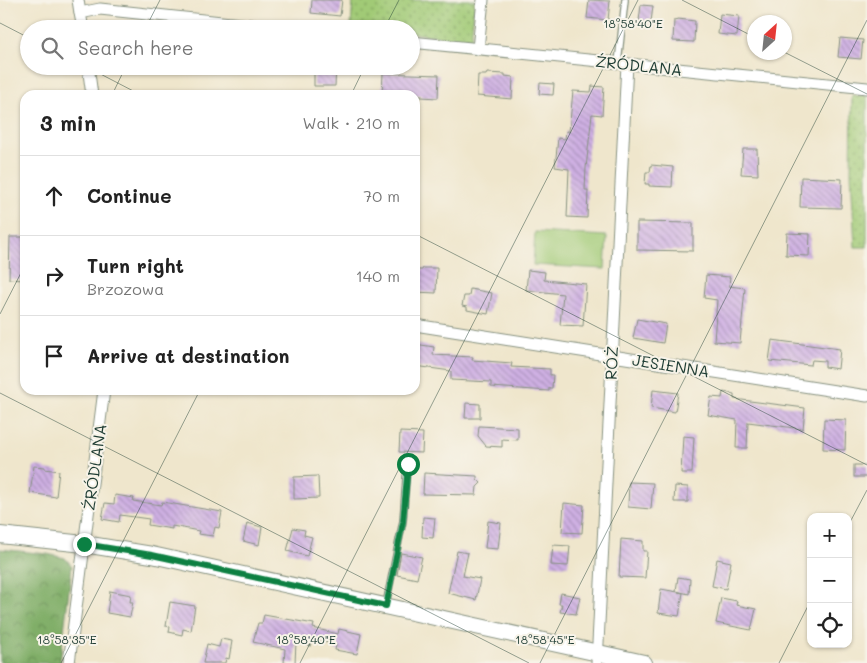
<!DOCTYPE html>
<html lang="en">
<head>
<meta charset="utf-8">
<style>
	body { margin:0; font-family:Mali,sans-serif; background:#f6f6f6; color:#222 }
	.controls { position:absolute; right:15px; bottom:15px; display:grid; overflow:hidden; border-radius:10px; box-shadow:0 1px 4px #0004 }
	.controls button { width:45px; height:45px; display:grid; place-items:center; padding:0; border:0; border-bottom:1px solid #e0e0e0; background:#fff; color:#222; font:25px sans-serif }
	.compass { position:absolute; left:747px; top:15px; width:45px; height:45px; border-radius:50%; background:#fff; box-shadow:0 1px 4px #0004; rotate:27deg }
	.stop { position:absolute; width:15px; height:15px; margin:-11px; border:4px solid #0b8043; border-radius:50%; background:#fff }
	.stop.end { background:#0b8043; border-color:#fff; box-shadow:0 1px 5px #0008 }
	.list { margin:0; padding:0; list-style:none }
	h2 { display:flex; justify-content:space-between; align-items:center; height:65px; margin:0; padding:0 20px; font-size:21px }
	h2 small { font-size:16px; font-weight:400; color:#767676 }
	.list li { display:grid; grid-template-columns:32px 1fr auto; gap:15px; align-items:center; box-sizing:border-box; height:80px; padding:0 20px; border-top:1px solid #e0e0e0 }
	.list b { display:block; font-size:19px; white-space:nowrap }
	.list p { margin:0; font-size:16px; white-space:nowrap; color:#767676 }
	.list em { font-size:16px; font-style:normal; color:#767676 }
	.icon { flex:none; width:28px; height:28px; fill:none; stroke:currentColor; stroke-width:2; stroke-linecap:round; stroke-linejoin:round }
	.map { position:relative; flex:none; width:867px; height:663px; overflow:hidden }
	.search { position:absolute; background:#fff; box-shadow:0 1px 4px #0004; left:20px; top:20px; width:400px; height:55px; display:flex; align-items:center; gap:12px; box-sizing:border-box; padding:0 18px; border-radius:28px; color:#767676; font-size:19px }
	.panel { position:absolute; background:#fff; box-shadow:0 1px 4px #0004; left:20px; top:90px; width:400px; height:305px; border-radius:15px }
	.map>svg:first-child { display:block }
	.grass { fill:url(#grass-dots); stroke:#608455 }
	.forest { fill:url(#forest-crowns); stroke:#50764e }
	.garden { fill:#a1ca76; stroke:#608455 }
	.building { fill:url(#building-back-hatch) }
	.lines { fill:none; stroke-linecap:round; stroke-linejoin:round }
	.lane-casing { stroke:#879280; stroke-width:8 }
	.street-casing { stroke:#879280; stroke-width:13 }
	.secondary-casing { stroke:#879280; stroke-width:18 }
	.lane { stroke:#fff; stroke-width:5.5 }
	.street { stroke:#fff; stroke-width:11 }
	.secondary { stroke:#fff; stroke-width:16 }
	.route { stroke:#0b8043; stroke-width:6 }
	.ticks { fill:none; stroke:#1f3d34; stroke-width:1; stroke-opacity:0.45 }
	.labels { text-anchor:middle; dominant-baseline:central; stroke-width:4; stroke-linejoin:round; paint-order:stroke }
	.street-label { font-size:16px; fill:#1f3d34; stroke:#f7f3e8 }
	.ticks-label { font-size:12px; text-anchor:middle; fill:#1f3d34; stroke:#f7f3e8; stroke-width:4; stroke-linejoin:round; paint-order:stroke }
</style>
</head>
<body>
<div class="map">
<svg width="867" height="663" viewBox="0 0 867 663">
	<defs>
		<pattern id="grass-dots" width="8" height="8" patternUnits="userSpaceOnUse" patternTransform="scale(1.25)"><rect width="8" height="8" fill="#a1ca76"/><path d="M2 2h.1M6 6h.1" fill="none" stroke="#83a562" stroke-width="1.8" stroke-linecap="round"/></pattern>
		<pattern id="forest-crowns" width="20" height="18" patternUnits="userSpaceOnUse" patternTransform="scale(1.25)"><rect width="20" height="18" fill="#80ae67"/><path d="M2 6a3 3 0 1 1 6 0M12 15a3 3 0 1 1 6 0" fill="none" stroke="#688f56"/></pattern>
		<pattern id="building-back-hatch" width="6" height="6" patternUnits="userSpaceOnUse" patternTransform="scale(1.25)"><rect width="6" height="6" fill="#cfb0e3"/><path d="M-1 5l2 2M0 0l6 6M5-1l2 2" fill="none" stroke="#a790b9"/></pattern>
	</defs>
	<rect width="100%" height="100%" fill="#f7f3e8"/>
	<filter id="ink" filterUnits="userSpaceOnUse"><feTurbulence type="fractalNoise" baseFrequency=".02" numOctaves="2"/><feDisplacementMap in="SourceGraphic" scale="10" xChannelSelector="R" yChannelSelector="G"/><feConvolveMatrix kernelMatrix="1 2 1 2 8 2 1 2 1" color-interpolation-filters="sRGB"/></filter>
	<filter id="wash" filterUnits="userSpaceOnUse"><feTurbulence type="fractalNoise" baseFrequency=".0096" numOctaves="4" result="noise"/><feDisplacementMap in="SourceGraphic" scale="20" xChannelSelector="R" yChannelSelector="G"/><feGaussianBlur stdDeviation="1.12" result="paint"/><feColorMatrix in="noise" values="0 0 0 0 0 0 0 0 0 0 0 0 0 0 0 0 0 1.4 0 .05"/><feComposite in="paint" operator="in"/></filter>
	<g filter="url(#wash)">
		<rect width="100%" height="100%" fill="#efe6cc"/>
		<g class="grass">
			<polygon points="353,0 475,0 471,40 411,33 411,29 378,29 351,26"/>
			<polygon points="852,95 867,96 867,247 855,247 851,173"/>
		</g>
		<polygon class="forest" points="0,549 47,554 65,558 72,566 60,663 0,663"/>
		<polygon class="garden" points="535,232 607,236 605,269 533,265"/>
		<g id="blocks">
			<g class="building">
				<polygon points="312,0 342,0 340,16 311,13"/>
				<polygon points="589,0 610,1 608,20 587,18"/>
				<polygon points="641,5 653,6 651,22 639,21"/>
				<polygon points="720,14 739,16 737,36 718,34"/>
				<polygon points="678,19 695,21 694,42 673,41 674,20"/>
				<polygon points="840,38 863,40 861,59 838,57"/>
				<polygon points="318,66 336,66 335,86 314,86 314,73 318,73"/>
				<polygon points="383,73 439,75 438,98 421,97 422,95 382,95"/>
				<polygon points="487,73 505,74 505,76 513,77 512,99 477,96 478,75 486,75"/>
				<polygon points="540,83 554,84 553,95 539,94"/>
				<polygon points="592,86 604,87 602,115 592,114 586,168 585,190 588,190 587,218 567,217 569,169 555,167 558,138 565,139 566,131 569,132 573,91 591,92"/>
				<polygon points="743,149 757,149 758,175 741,174"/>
				<polygon points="651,165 673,167 672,187 649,186 649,184 645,184 646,172 650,172"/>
				<polygon points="801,177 842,179 841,208 800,207"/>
				<polygon points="637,222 693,223 693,251 637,250"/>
				<polygon points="787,233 810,234 809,256 786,255"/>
				<polygon points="10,237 25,237 25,280 9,279"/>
				<polygon points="423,268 437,268 436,293 415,292 415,270 422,270"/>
				<polygon points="528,270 545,272 544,280 586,284 583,326 560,325 563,294 526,290"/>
				<polygon points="706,275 730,277 729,286 745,288 740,343 714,341 717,300 704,298"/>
				<polygon points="470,289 492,293 488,314 467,310 467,307 462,306 464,296 469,296"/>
				<polygon points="637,319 666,324 663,343 633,338"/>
				<polygon points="772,340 840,349 838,369 825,367 825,361 812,360 811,365 769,361"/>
				<polygon points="415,344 434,347 433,355 473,357 472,360 512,363 511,367 550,369 550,375 553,375 552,388 549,388 549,391 491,387 491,382 451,380 451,371 415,366"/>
				<polygon points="653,390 678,393 675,412 651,408"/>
				<polygon points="723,392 734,394 734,399 805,408 803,429 748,422 747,448 736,448 737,420 708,415 711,397 722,398"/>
				<polygon points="466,403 480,404 480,418 465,418"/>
				<polygon points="824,419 846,420 845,450 823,449"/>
				<polygon points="479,426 518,428 518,440 502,439 502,447 486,446 478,436"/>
				<polygon points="400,432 423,433 422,453 399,452"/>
				<polygon points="683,436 694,437 692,473 681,473"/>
				<rect x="854" y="465" width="13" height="12"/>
				<polygon points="34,466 45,467 45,469 59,471 56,497 30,493"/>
				<polygon points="424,473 477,476 477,479 481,483 477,487 476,495 423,494"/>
				<polygon points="318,476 319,498 294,499 294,477"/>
				<polygon points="629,482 653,483 651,509 628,507"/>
				<polygon points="675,486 688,487 688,502 674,502"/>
				<polygon points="115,495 134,498 133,501 161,505 162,502 222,512 219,528 215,527 213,536 198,534 199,531 172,526 172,529 148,525 149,519 120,515 119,522 102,519 105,503 114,504"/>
				<polygon points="564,503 584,505 582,533 562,532"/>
				<polygon points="423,517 435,518 433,538 422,537"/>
				<polygon points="488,521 501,523 498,549 485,548"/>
				<polygon points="247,523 262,527 259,545 243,541"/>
				<polygon points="293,528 305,530 304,535 312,537 307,556 287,551"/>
				<polygon points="621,539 643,541 643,551 647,551 645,578 619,577"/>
				<polygon points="553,545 570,546 568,566 551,565"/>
				<polygon points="457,551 468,553 463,576 480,579 476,600 448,593"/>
				<polygon points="401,553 422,557 417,579 397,575"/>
				<polygon points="717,559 731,562 726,589 712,586"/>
				<polygon points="678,577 690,579 689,594 676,591"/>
				<polygon points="661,589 683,593 679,616 658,613"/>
				<polygon points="110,591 131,595 130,602 133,602 130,617 107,613"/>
				<polygon points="561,593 580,597 576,614 560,612 562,604 559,604"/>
				<polygon points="721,598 737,601 736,605 756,609 751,630 716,623"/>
				<polygon points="170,602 195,606 191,631 183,629 182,635 169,632 170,627 166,626"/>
				<polygon points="264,615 314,624 313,628 338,634 339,629 361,634 357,654 335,650 336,645 313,639 311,646 296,642 295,663 284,663 285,649 253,642 258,623 262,623"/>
				<polygon points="221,639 232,641 229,659 226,658 225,663 203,663 207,644 219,647"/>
			</g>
		</g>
	</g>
	<g filter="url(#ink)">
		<use href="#blocks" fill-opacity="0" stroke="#879280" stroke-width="1"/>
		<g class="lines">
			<g class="lane-casing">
				<g id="lane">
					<polyline points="618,63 625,0"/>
					<polyline points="386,604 403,521 407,465"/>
				</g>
			</g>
			<g class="street-casing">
				<g id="street">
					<polyline points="78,0 80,13"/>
					<polyline points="83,29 80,13 100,9 287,29"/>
					<polyline points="411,42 867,88"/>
					<polyline points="478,49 483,0"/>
					<polyline points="88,66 92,95"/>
					<polyline points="415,325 867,396"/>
					<polyline points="69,663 104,390"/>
					<polyline points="597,663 627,64"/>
				</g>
			</g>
			<g class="secondary-casing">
				<polyline id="secondary" points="0,535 84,544 152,555 644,663"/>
			</g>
			<use href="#lane" class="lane"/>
			<use href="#street" class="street"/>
			<use href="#secondary" class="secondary"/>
		</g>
	</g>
	<g class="lines" filter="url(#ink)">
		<polyline class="route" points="84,544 152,555 386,606 403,522 408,464"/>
	</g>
	<path class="ticks" d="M682,0L754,37M0,23L29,38M145,29L160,0M384,29L399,0M784,52L867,94M85,66L141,95M112,95L126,66M351,95L365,66M415,234L867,465M0,314L25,265M0,393L529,663M848,526L867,490M61,663L200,390M300,663L638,0M540,663L867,20M779,663L811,600"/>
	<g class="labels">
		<g class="street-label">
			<text transform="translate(639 65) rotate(6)">ŹRÓDLANA</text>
			<text transform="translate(611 363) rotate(-87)">RÓŻ</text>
			<text transform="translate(671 365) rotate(9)">JESIENNA</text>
			<text transform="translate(94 467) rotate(-82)">ŹRÓDLANA</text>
		</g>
	</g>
	<g class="ticks-label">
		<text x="633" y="28">18°58'40"E</text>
		<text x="67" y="644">18°58'35"E</text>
		<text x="306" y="644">18°58'40"E</text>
		<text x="545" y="644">18°58'45"E</text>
	</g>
</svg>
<div class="controls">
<button>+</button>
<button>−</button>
<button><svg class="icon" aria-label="locate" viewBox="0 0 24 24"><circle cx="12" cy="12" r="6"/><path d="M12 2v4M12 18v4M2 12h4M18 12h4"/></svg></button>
</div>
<svg class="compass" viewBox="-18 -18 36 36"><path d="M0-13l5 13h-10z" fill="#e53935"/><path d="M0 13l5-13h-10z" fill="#767676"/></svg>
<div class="stop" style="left:408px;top:464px"></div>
<div class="stop end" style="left:84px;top:544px"></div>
<div class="search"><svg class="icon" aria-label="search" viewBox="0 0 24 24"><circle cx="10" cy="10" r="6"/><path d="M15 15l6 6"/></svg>Search here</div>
<section class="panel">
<h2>3 min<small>Walk · 210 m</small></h2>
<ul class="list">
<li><svg class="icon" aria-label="ahead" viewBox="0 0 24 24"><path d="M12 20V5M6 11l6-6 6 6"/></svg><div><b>Continue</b></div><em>70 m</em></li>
<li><svg class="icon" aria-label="right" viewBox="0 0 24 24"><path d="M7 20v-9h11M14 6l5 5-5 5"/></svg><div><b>Turn right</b><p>Brzozowa</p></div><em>140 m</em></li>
<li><svg class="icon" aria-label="arrive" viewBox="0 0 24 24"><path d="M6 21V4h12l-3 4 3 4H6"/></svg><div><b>Arrive at destination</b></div></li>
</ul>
</section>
</div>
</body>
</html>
